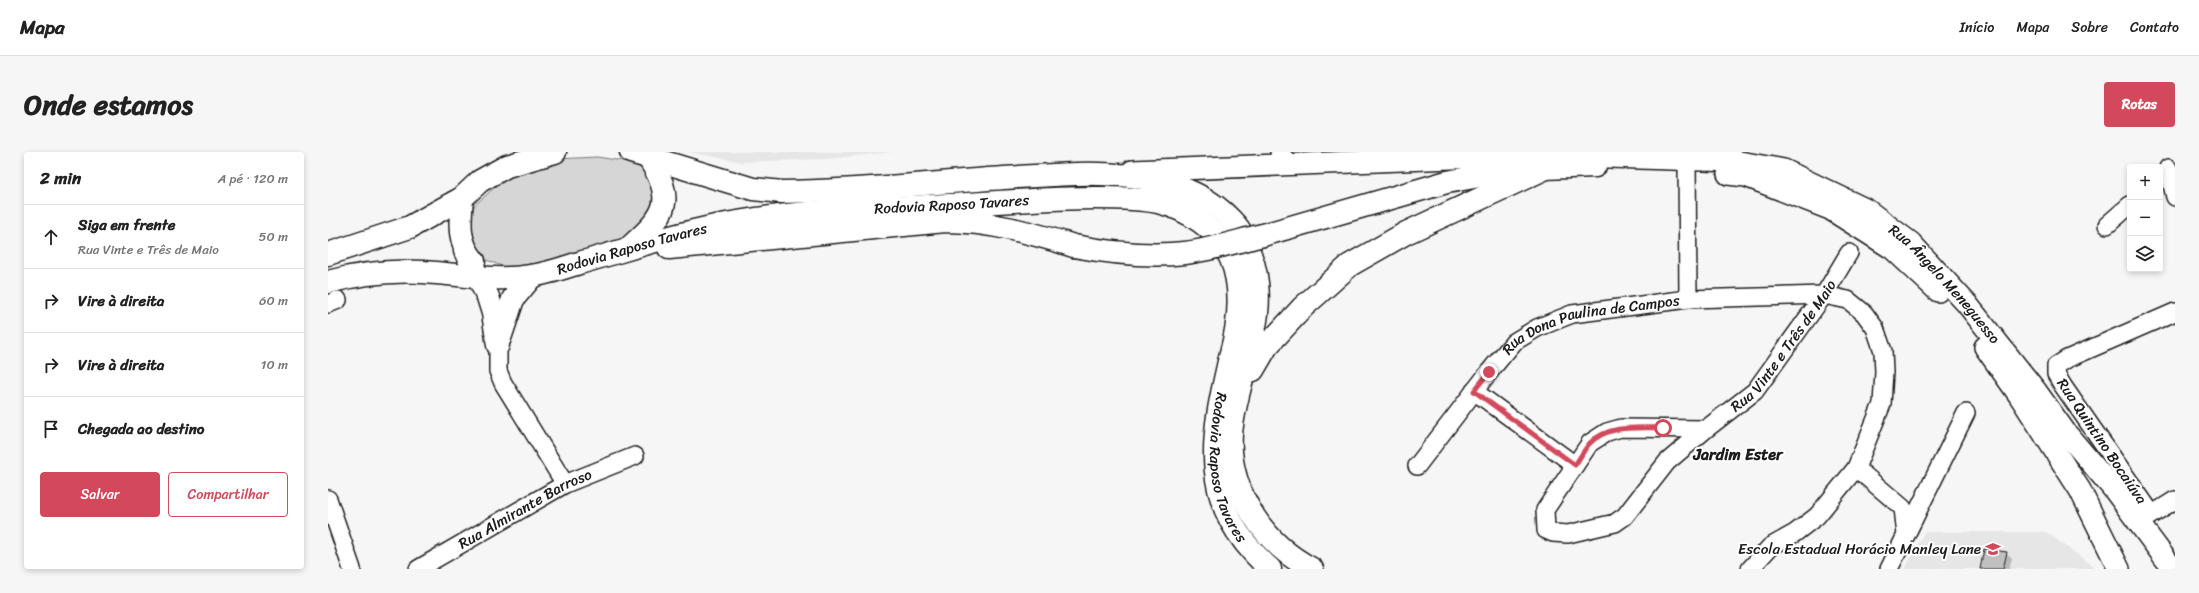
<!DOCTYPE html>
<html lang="pt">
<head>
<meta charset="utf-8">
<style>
	body { margin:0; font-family:Sriracha,sans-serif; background:#f6f6f6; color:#222 }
	.controls { position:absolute; right:12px; top:12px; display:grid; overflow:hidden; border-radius:4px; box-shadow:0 2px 6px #0003 }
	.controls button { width:36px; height:36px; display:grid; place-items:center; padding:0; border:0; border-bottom:1px solid #e0e0e0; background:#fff; color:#222; font:20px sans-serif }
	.stop { position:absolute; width:12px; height:12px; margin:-9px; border:3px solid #d1495b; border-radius:50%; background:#fff }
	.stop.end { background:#d1495b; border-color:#fff; box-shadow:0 1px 4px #0008 }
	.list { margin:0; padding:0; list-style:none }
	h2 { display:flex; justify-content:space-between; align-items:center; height:52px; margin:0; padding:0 16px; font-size:17px }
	h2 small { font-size:13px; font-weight:400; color:#767676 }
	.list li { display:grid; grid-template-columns:26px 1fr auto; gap:12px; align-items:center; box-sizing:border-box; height:64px; padding:0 16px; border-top:1px solid #e0e0e0 }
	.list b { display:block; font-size:15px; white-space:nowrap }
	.list p { margin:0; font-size:13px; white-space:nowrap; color:#767676 }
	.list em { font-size:13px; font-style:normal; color:#767676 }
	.actions { display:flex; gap:8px; padding:12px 16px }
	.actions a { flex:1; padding:9px 0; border:1px solid #d1495b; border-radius:4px; text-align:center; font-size:14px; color:#d1495b }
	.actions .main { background:#d1495b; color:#fff }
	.icon { flex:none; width:22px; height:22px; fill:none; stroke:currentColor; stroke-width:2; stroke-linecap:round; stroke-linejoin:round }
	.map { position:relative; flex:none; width:1847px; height:417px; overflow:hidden; border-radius:4px }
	header { display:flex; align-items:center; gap:24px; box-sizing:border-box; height:56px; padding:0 20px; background:#fff; border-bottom:1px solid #e0e0e0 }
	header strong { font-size:19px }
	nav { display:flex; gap:22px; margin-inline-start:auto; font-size:14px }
	.intro { display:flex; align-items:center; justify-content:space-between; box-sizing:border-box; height:96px; padding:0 24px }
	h1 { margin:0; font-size:28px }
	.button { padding:10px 18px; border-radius:4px; background:#d1495b; color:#fff; font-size:14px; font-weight:700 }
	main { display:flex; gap:24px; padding:0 24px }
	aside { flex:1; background:#fff; border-radius:4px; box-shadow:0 2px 6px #0003 }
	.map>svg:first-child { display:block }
	.built { fill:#e6e6e6 }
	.green { fill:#d6d6d6; stroke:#797979 }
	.shadow { fill:#0003 }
	.building { fill:#c0c0c0; stroke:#1c1c1c }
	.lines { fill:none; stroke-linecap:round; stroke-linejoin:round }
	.minor-casing { stroke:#1c1c1c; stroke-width:20 }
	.major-casing { stroke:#1c1c1c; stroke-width:24 }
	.highway-casing { stroke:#1c1c1c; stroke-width:25 }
	.minor { stroke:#fff; stroke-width:17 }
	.major { stroke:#fff; stroke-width:21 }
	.highway { stroke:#fff; stroke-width:22 }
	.highway-bridge-casing { stroke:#1c1c1c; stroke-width:25; stroke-linecap:butt }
	.highway-bridge { stroke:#fff; stroke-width:22 }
	.route { stroke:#d1495b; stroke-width:5 }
	.labels { text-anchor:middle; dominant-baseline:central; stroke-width:4; stroke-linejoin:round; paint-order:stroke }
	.street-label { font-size:15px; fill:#1c1c1c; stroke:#fff }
	.poi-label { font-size:15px; fill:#1c1c1c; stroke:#fff; text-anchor:end }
	.neighbourhood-label { font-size:16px; font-weight:bold; fill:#1c1c1c; stroke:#fff }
</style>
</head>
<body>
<header>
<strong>Mapa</strong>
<nav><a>Início</a><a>Mapa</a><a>Sobre</a><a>Contato</a></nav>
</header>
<div class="intro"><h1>Onde estamos</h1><a class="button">Rotas</a></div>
<main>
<aside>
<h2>2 min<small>A pé · 120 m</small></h2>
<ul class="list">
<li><svg class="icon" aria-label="ahead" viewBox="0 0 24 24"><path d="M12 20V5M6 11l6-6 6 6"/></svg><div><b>Siga em frente</b><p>Rua Vinte e Três de Maio</p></div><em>50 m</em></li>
<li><svg class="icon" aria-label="right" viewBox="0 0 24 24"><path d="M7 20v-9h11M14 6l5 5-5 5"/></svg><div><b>Vire à direita</b></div><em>60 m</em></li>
<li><svg class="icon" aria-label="right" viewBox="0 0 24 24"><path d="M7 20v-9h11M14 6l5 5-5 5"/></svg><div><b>Vire à direita</b></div><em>10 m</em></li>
<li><svg class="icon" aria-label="arrive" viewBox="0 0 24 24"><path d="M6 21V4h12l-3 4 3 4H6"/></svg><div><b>Chegada ao destino</b></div></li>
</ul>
<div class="actions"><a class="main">Salvar</a><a>Compartilhar</a></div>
</aside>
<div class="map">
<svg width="1847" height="417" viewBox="0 0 1847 417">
	<rect width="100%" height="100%" fill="#f6f6f6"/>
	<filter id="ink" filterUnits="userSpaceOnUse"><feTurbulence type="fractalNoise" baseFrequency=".025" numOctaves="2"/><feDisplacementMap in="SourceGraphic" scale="8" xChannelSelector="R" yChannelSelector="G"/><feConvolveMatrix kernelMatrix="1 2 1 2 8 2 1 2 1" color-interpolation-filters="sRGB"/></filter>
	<g filter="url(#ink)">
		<g class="built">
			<polygon points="360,0 565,0 498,7 414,10"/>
			<polygon points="1596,380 1718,380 1764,413 1765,417 1577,417"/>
		</g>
		<polygon class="green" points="269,5 302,10 320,20 330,53 290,93 211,116 179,116 156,107 143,87 142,68 146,54 177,26 228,7"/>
		<polygon class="shadow" points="1678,401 1684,406 1681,417 1653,417"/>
		<polygon class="building" points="1656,397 1679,400 1675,417 1652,417"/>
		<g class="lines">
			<g class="minor-casing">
				<g id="minor">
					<polyline points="951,0 963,13"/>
					<polyline points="1359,7 1360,147"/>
					<polyline points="1840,16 1847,45"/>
					<polyline points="1779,73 1802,53"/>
					<polyline points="0,152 10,148"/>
					<polyline points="170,193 170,219 175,231 237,332"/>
					<polyline points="1146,239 1247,313"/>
					<path id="s1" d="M1378,277L1293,276L1279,280L1262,291L1217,358L1218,378L1225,381L1240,382L1287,371L1297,364L1339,310L1378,277L1427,239L1496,143L1521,101"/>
					<path id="s2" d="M1089,314L1161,220L1186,190L1209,176L1244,162L1360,147L1496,143L1520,148L1536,161L1547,176L1555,199L1556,220L1554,252L1528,316L1489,364L1467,381L1442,395L1422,417"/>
					<polyline points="1528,316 1575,356 1578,383 1561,417"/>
					<polyline points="0,347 24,417"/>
					<polyline points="1824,362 1735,234 1728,222 1728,214 1739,207 1847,160"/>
					<polyline points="1815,368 1847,348"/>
					<polyline points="1578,383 1638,261"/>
					<path id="s3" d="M90,417L237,332L307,304"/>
				</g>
			</g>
			<g class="major-casing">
				<g id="major">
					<path id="s4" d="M804,19L1149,5H1280L1406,9L1456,18L1539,58L1583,91L1639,152L1708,239L1738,281L1787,339L1845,417"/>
					<polyline points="1400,22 1418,24 1502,57 1565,97 1610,139"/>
					<polyline points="1657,195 1691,243 1752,338 1791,417"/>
				</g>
			</g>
			<g class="highway-casing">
				<g id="highway">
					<path d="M303,0L425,37L454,40C528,39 603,31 676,26C725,23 777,17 826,28C856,35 883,46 904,69C914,79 918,89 922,102C946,163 908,221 903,282C901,310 910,339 925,363C940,387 959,404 984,417"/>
					<path d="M134,46C132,70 129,90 146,109"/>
					<polyline points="935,83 1119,30 1189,17 1267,14"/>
					<path d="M303,94C339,62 348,48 320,5"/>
					<path d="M341,96L617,69C661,69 704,81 746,94"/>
					<polyline points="137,99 160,145 165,161 170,193"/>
					<polyline points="0,102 82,75 134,46 152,29 179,14 227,0"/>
					<path id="s5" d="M0,130C30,122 64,118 95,120C131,122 166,130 202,124C219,122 235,116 251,111C298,98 345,82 393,73C474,57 557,57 640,52C682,49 724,46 767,46C787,46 810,46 830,50C860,57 891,78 903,107C915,136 911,171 903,201C883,286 869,352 942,417"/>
					<polyline points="172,186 185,147 204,124"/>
					<polyline points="925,218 939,194 975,155 1022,113 1078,81 1216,17"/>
				</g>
			</g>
			<use href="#minor" class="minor"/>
			<use href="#major" class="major"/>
			<use href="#highway" class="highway"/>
			<g class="highway-bridge-casing">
				<path id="highway-bridge" d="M746,94C783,101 820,105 857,101C883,98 910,89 935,83"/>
			</g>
			<use href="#highway-bridge" class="highway-bridge"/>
		</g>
	</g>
	<g class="lines" filter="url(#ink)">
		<path class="route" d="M1161,220L1146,239L1247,313C1252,306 1256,298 1261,292C1280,272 1310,276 1335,276"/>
	</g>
	<defs>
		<g id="school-bare" transform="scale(1.2)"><path d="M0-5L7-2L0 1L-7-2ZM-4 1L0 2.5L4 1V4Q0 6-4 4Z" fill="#d1495b" stroke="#fff" stroke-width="2.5" paint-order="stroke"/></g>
	</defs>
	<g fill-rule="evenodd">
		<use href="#school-bare" x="1665" y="397"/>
	</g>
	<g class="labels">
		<g class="street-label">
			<text stroke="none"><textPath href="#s5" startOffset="633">Rodovia Raposo Tavares</textPath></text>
			<text stroke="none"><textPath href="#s5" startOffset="309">Rodovia Raposo Tavares</textPath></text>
			<text stroke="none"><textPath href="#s4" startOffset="853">Rua Ângelo Meneguesso</textPath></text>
			<text stroke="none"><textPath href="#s2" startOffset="237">Rua Dona Paulina de Campos</textPath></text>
			<text stroke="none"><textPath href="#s1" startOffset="538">Rua Vinte e Três de Maio</textPath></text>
			<text transform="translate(1774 289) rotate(56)">Rua Quintino Bocaiúva</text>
			<text stroke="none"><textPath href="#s5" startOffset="1149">Rodovia Raposo Tavares</textPath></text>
			<text stroke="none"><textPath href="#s3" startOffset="123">Rua Almirante Barroso</textPath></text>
		</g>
		<g class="poi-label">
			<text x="1653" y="397">Escola Estadual Horácio Manley Lane</text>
		</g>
		<g class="neighbourhood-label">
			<text x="1410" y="302">Jardim Ester</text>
		</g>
	</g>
</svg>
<div class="controls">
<button>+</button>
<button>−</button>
<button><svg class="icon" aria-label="layers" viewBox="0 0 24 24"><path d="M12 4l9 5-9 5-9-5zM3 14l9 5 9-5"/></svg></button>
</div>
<div class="stop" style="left:1335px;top:276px"></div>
<div class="stop end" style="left:1161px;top:220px"></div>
</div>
</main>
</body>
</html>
